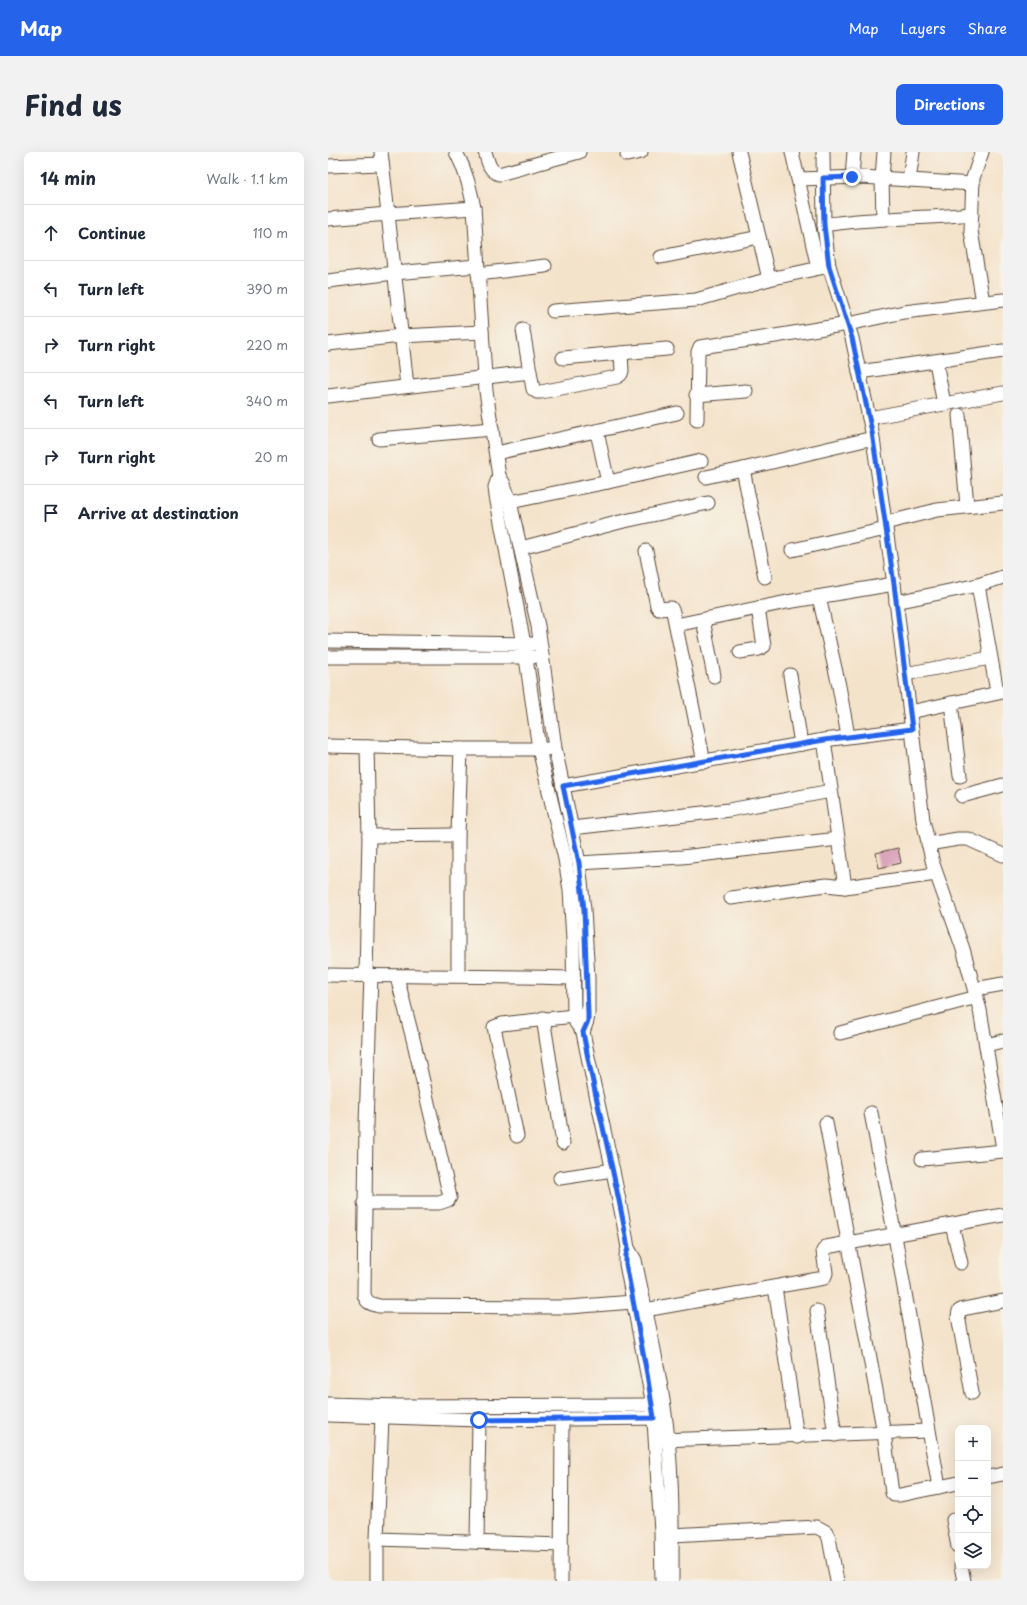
<!DOCTYPE html>
<html lang="en">
<head>
<meta charset="utf-8">
<style>
	body { margin:0; font-family:"Playpen Sans",sans-serif; background:#f2f2f3; color:#1f2937 }
	.controls { position:absolute; right:12px; bottom:12px; display:grid; overflow:hidden; border-radius:8px; box-shadow:0 4px 16px #0002 }
	.controls button { width:36px; height:36px; display:grid; place-items:center; padding:0; border:0; border-bottom:1px solid #e0e1e3; background:#fff; color:#1f2937; font:20px sans-serif }
	.stop { position:absolute; width:12px; height:12px; margin:-9px; border:3px solid #2563eb; border-radius:50%; background:#fff }
	.stop.end { background:#2563eb; border-color:#fff; box-shadow:0 1px 4px #0008 }
	.list { margin:0; padding:0; list-style:none }
	h2 { display:flex; justify-content:space-between; align-items:center; height:52px; margin:0; padding:0 16px; font-size:17px }
	h2 small { font-size:13px; font-weight:400; color:#747a83 }
	.list li { display:grid; grid-template-columns:26px 1fr auto; gap:12px; align-items:center; box-sizing:border-box; height:56px; padding:0 16px; border-top:1px solid #e0e1e3 }
	.list b { display:block; font-size:15px; white-space:nowrap }
	.list em { font-size:13px; font-style:normal; color:#747a83 }
	.icon { flex:none; width:22px; height:22px; fill:none; stroke:currentColor; stroke-width:2; stroke-linecap:round; stroke-linejoin:round }
	.map { position:relative; flex:none; width:675px; height:1429px; overflow:hidden; border-radius:8px }
	header { display:flex; align-items:center; gap:24px; box-sizing:border-box; height:56px; padding:0 20px; background:#2563eb; color:#fff }
	header strong { font-size:19px }
	nav { display:flex; gap:22px; margin-inline-start:auto; font-size:14px }
	.intro { display:flex; align-items:center; justify-content:space-between; box-sizing:border-box; height:96px; padding:0 24px }
	h1 { margin:0; font-size:28px }
	.button { padding:10px 18px; border-radius:8px; background:#2563eb; color:#fff; font-size:14px; font-weight:700 }
	main { display:flex; gap:24px; padding:0 24px }
	aside { flex:1; background:#fff; border-radius:8px; box-shadow:0 4px 16px #0002 }
	.map>svg:first-child { display:block }
	.building { fill:#dba5bc }
	.lines { fill:none; stroke-linecap:round; stroke-linejoin:round }
	.minor-casing { stroke:#574638; stroke-width:15 }
	.minor { stroke:#fff; stroke-width:13 }
	.route { stroke:#2563eb; stroke-width:5 }
</style>
</head>
<body>
<header>
<strong>Map</strong>
<nav><a>Map</a><a>Layers</a><a>Share</a></nav>
</header>
<div class="intro"><h1>Find us</h1><a class="button">Directions</a></div>
<main>
<aside>
<h2>14 min<small>Walk · 1.1 km</small></h2>
<ul class="list">
<li><svg class="icon" aria-label="ahead" viewBox="0 0 24 24"><path d="M12 20V5M6 11l6-6 6 6"/></svg><div><b>Continue</b></div><em>110 m</em></li>
<li><svg class="icon" aria-label="left" viewBox="0 0 24 24"><path d="M17 20v-9H6M10 6l-5 5 5 5"/></svg><div><b>Turn left</b></div><em>390 m</em></li>
<li><svg class="icon" aria-label="right" viewBox="0 0 24 24"><path d="M7 20v-9h11M14 6l5 5-5 5"/></svg><div><b>Turn right</b></div><em>220 m</em></li>
<li><svg class="icon" aria-label="left" viewBox="0 0 24 24"><path d="M17 20v-9H6M10 6l-5 5 5 5"/></svg><div><b>Turn left</b></div><em>340 m</em></li>
<li><svg class="icon" aria-label="right" viewBox="0 0 24 24"><path d="M7 20v-9h11M14 6l5 5-5 5"/></svg><div><b>Turn right</b></div><em>20 m</em></li>
<li><svg class="icon" aria-label="arrive" viewBox="0 0 24 24"><path d="M6 21V4h12l-3 4 3 4H6"/></svg><div><b>Arrive at destination</b></div></li>
</ul>
</aside>
<div class="map">
<svg width="675" height="1429" viewBox="0 0 675 1429">
	<rect width="100%" height="100%" fill="#f7f3e8"/>
	<filter id="ink" filterUnits="userSpaceOnUse"><feTurbulence type="fractalNoise" baseFrequency=".025" numOctaves="2"/><feDisplacementMap in="SourceGraphic" scale="8" xChannelSelector="R" yChannelSelector="G"/><feConvolveMatrix kernelMatrix="1 2 1 2 8 2 1 2 1" color-interpolation-filters="sRGB"/></filter>
	<filter id="wash" filterUnits="userSpaceOnUse"><feTurbulence type="fractalNoise" baseFrequency=".012" numOctaves="4" result="noise"/><feDisplacementMap in="SourceGraphic" scale="16" xChannelSelector="R" yChannelSelector="G"/><feGaussianBlur stdDeviation="0.9" result="paint"/><feColorMatrix in="noise" values="0 0 0 0 0 0 0 0 0 0 0 0 0 0 0 0 0 1.4 0 .05"/><feComposite in="paint" operator="in"/></filter>
	<g filter="url(#wash)">
		<rect width="100%" height="100%" fill="#f4e3cb"/>
		<g id="blocks">
			<polygon class="building" points="570,696 573,711 551,716 548,701"/>
		</g>
	</g>
	<g filter="url(#ink)">
		<use href="#blocks" fill-opacity="0" stroke="#574638" stroke-width="1"/>
		<g class="lines">
			<g class="minor-casing">
				<g id="minor">
					<polyline points="53,0 60,62 146,56"/>
					<path d="M128,0C138,19 142,36 146,56L158,239L171,324L176,332L182,350L210,474L227,596L251,711L256,758L260,826V862L259,869L255,880"/>
					<path d="M157,0C160,9 161,19 171,22L251,0"/>
					<polyline points="411,0 441,127 501,114 524,186 544,280 566,432 595,668 605,712 635,797 652,858 675,997"/>
					<polyline points="464,0 490,116"/>
					<polyline points="495,0 496,73 501,114"/>
					<polyline points="654,0 645,26 643,79 655,150"/>
					<polyline points="299,3 313,0"/>
					<polyline points="0,14 54,12"/>
					<polyline points="524,25 526,0"/>
					<polyline points="470,27 534,25 645,32"/>
					<polyline points="581,28 585,0"/>
					<polyline points="0,67 60,62 79,234"/>
					<polyline points="555,67 554,26 556,0"/>
					<path d="M496,73C545,65 595,67 644,62"/>
					<polyline points="333,105 431,85"/>
					<polyline points="150,122 217,114"/>
					<polyline points="0,129 66,121 149,114"/>
					<polyline points="225,159 368,148 441,127"/>
					<polyline points="195,178 202,220"/>
					<polyline points="0,192 73,184 154,180"/>
					<polyline points="235,206 339,197"/>
					<polyline points="608,210 616,252"/>
					<polyline points="531,220 675,199"/>
					<polyline points="368,243 418,239"/>
					<polyline points="0,244 202,220 205,237 209,240 213,240 289,225 293,222 294,219 293,201"/>
					<polyline points="631,263 639,354"/>
					<polyline points="541,266 675,241"/>
					<polyline points="369,268 370,200 372,195 435,186 520,172 576,160 675,148"/>
					<polyline points="269,280 280,330"/>
					<polyline points="51,287 164,277"/>
					<polyline points="168,301 349,261"/>
					<path d="M171,324L167,335L168,344L196,492L211,597L237,707L242,738L245,787L246,864L248,871L255,880C269,953 288,1024 300,1096L298,1103V1112L325,1253L333,1380L334,1429"/>
					<polyline points="378,325 415,317"/>
					<polyline points="182,350 280,330 373,309"/>
					<polyline points="557,371 609,358 675,351"/>
					<polyline points="193,396 292,370 380,351"/>
					<polyline points="464,398 558,377"/>
					<polyline points="318,399 329,454 331,457 343,456 345,460 376,610"/>
					<polyline points="437,425 415,317 545,286"/>
					<polyline points="650,433 669,540"/>
					<polyline points="491,445 511,534 520,584"/>
					<polyline points="568,450 650,433 675,425"/>
					<polyline points="375,468 386,524"/>
					<polyline points="348,473 459,450 566,432"/>
					<polyline points="0,489 204,492"/>
					<polyline points="412,500 431,497 436,494 430,456"/>
					<polyline points="0,505 205,505"/>
					<polyline points="577,522 662,506"/>
					<polyline points="462,523 473,592"/>
					<polyline points="623,551 632,624"/>
					<polyline points="582,560 675,540"/>
					<polyline points="496,588 517,735"/>
					<polyline points="0,594 133,597 219,597"/>
					<polyline points="235,634 496,588 584,577"/>
					<polyline points="634,644 675,633"/>
					<polyline points="244,676 401,658 503,639"/>
					<polyline points="41,684 130,683"/>
					<polyline points="600,692 630,687 640,687 675,703"/>
					<polyline points="251,711 354,705 510,687"/>
					<polyline points="403,746 498,733 517,735 608,722"/>
					<path d="M0,823C82,824 164,824 246,826"/>
					<polyline points="130,823 130,683 133,597"/>
					<polyline points="38,824 41,684 39,595"/>
					<path d="M43,824L38,972L36,1142C38,1151 43,1152 51,1154L241,1155L305,1150"/>
					<polyline points="647,837 675,832"/>
					<polyline points="215,866 235,991"/>
					<polyline points="512,881 649,845"/>
					<polyline points="658,893 675,889"/>
					<polyline points="543,961 567,1084 611,1335"/>
					<polyline points="498,971 556,1281 564,1341 566,1343 572,1343 630,1331"/>
					<polyline points="189,984 166,875 174,872 255,863"/>
					<polyline points="594,1007 675,999"/>
					<polyline points="232,1026 285,1018"/>
					<polyline points="36,1051 111,1051 120,1048 122,1045 86,891 69,825"/>
					<polyline points="624,1073 633,1111"/>
					<path d="M300,1096L307,1108C319,1167 334,1226 340,1287C345,1334 344,1382 344,1429"/>
					<polyline points="447,1135 469,1285"/>
					<polyline points="317,1158 496,1126 498,1121 495,1099 498,1095 675,1063"/>
					<polyline points="489,1159 507,1283"/>
					<polyline points="644,1241 630,1164 631,1159 635,1157 675,1149"/>
					<polyline points="0,1252 72,1254 332,1253"/>
					<polyline points="0,1263 151,1268 334,1266"/>
					<polyline points="332,1288 600,1279"/>
					<polyline points="660,1325 675,1322"/>
					<polyline points="625,1368 630,1395"/>
					<polyline points="344,1383 489,1375 498,1380 501,1386 509,1429"/>
					<polyline points="49,1387 233,1393"/>
					<polyline points="149,1390 151,1268"/>
					<polyline points="633,1414 636,1429"/>
					<polyline points="49,1429 49,1387 54,1265"/>
					<polyline points="233,1429 234,1268"/>
				</g>
			</g>
			<use href="#minor" class="minor"/>
		</g>
	</g>
	<g class="lines" filter="url(#ink)">
		<path class="route" d="M151,1268L326,1266L319,1222L298,1112V1103L300,1096C288,1024 268,953 255,880L260,869V862L256,758L251,711L235,634L496,588L584,577L566,432L544,280L524,186L501,114L496,73L495,26L524,25"/>
	</g>
</svg>
<div class="controls">
<button>+</button>
<button>−</button>
<button><svg class="icon" aria-label="locate" viewBox="0 0 24 24"><circle cx="12" cy="12" r="6"/><path d="M12 2v4M12 18v4M2 12h4M18 12h4"/></svg></button>
<button><svg class="icon" aria-label="layers" viewBox="0 0 24 24"><path d="M12 4l9 5-9 5-9-5zM3 14l9 5 9-5"/></svg></button>
</div>
<div class="stop" style="left:151px;top:1268px"></div>
<div class="stop end" style="left:524px;top:25px"></div>
</div>
</main>
</body>
</html>
